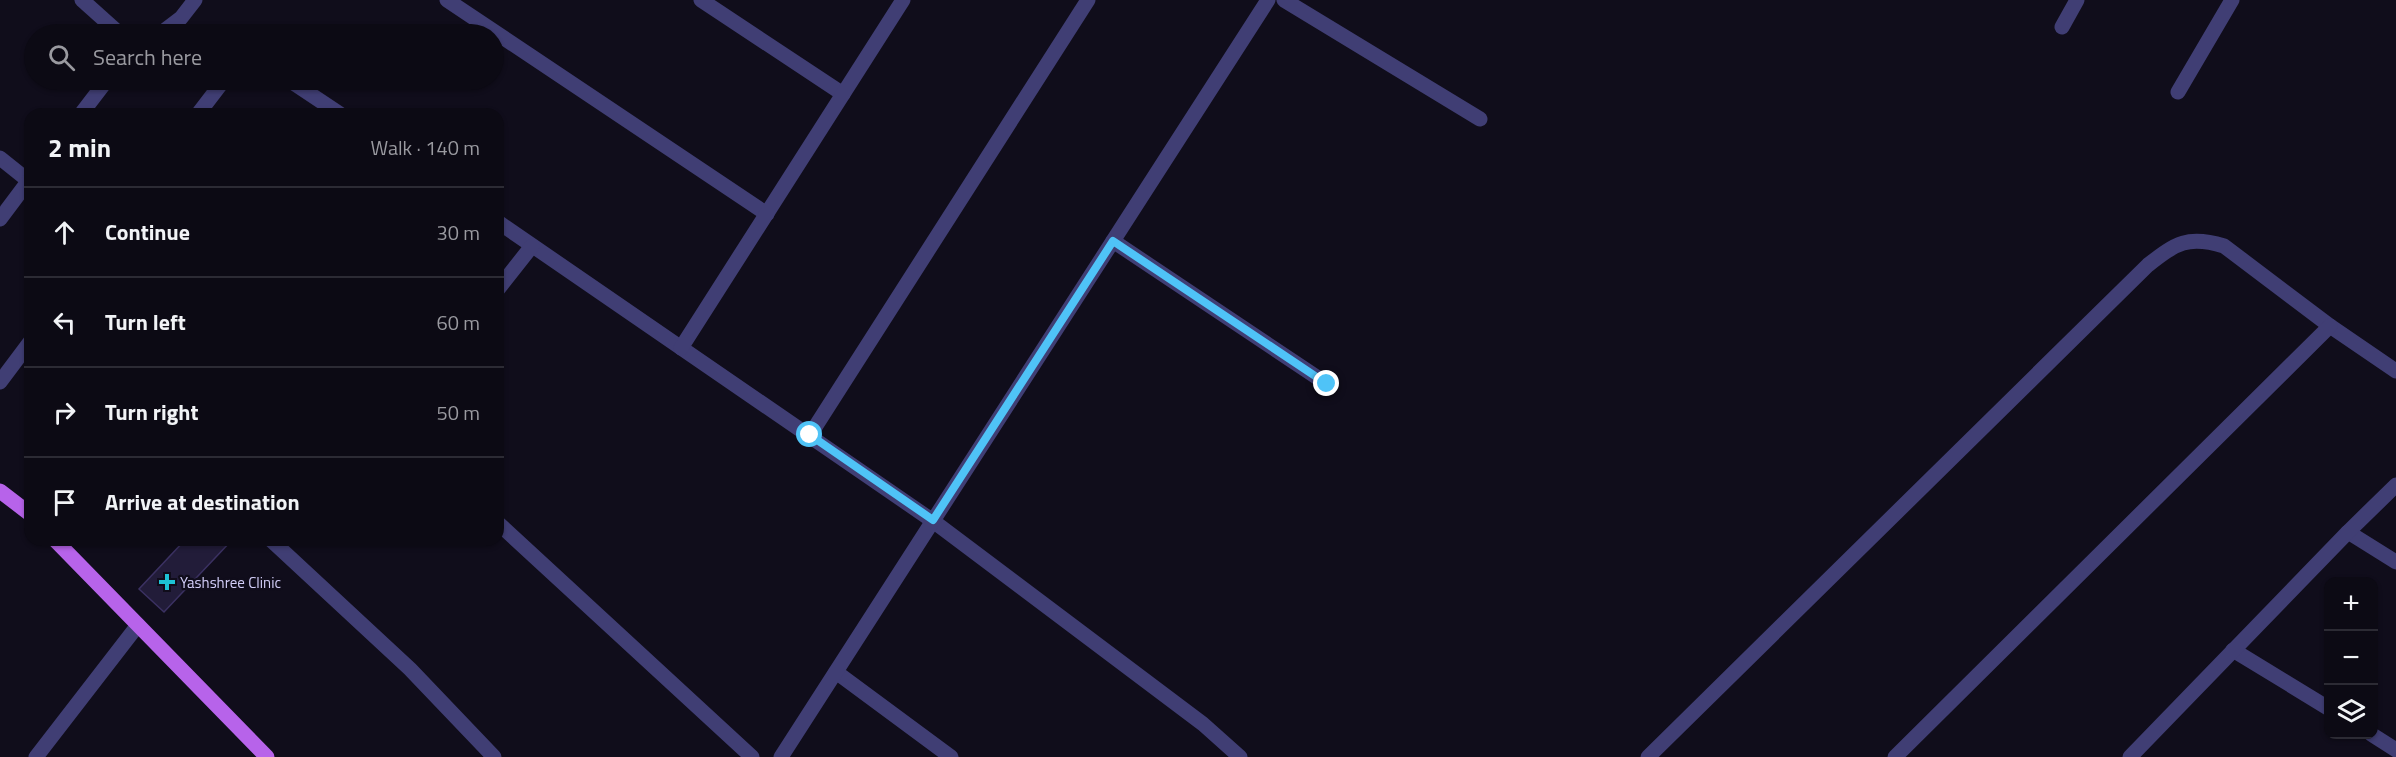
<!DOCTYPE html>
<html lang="en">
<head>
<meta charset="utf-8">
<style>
	body { margin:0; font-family:"Titillium Web",sans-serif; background:#15131d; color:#f1f3f6 }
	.controls { position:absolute; right:18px; bottom:18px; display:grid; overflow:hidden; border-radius:12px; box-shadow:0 2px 4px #0004 }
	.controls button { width:54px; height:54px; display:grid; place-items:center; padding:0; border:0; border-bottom:2px solid #2c2b34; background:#0c0a14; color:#f1f3f6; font:30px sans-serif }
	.stop { position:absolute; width:18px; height:18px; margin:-14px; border:4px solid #4fc3f7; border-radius:50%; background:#fff }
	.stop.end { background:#4fc3f7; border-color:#fff; box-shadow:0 2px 6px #0008 }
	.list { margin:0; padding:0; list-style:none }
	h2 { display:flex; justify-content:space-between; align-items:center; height:78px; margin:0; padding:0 24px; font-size:26px }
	h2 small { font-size:20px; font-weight:400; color:#9a9aa0 }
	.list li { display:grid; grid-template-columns:39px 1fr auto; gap:18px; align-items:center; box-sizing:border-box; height:90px; padding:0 24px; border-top:2px solid #2c2b34 }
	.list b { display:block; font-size:22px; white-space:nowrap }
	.list em { font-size:20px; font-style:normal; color:#9a9aa0 }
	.icon { flex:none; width:33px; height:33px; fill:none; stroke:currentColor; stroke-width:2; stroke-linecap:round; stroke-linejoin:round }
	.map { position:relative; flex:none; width:2396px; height:757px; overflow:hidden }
	.search { position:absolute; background:#0c0a14; box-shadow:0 2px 4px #0004; left:24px; top:24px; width:480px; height:66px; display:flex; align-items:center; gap:15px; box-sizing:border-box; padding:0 21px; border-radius:33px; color:#9a9aa0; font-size:22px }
	.panel { position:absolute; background:#0c0a14; box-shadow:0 2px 4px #0004; left:24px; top:108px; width:480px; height:438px; border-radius:18px }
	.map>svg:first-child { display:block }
	.building { fill:#221c39; stroke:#3b3162; stroke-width:1.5 }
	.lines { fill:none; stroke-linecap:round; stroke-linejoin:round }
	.minor { stroke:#403e74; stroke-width:15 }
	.major { stroke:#b763ea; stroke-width:15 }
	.route { stroke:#4fc3f7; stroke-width:8 }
	.poi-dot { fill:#1dc3d5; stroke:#100d1b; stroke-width:2 }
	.labels { text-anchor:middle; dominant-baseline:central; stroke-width:4.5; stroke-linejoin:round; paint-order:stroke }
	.poi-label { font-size:15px; fill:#d3cef8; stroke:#100d1b; text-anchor:start }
</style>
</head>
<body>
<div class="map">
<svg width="2396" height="757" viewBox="0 0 2396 757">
	<rect width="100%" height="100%" fill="#100d1b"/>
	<polygon class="building" points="185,540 232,540 164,612 139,589"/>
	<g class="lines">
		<g class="minor">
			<polyline points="82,0 120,34"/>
			<polyline points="447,0 767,214"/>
			<polyline points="701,0 843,94"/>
			<polyline points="1284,0 1480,119"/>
			<polyline points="2062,27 2077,0"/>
			<polyline points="160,34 181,18 195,0"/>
			<polyline points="289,80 340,114"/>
			<polyline points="2178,92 2232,0"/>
			<polyline points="81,114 107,80"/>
			<polyline points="198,114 224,80"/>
			<polyline points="0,158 30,182"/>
			<polyline points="0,219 30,179"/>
			<polyline points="498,222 933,521 1203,724 1240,757"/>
			<polyline points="1113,241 1327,384"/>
			<polyline points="498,289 532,246"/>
			<polyline points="681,348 903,0"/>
			<polyline points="0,382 30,342"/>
			<polyline points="810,435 1088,0"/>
			<polyline points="498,523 752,757"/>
			<polyline points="2348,532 2396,562"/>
			<polyline points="271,540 410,669 494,757"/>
			<polyline points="2233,650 2328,708"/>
			<polyline points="836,672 951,757"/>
			<polyline points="2371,734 2396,750"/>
			<polyline points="36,757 138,625"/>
			<polyline points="781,757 1268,0"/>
			<path d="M1648,757L2148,265C2176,243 2188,235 2224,246L2330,326L2396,371"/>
			<polyline points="1895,757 2330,326"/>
			<polyline points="2130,757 2348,532 2396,485"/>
		</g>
		<g class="major">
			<polyline points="0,491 30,514"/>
			<polyline points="55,540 267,757"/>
		</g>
	</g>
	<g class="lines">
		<polyline class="route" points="810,435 933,520 1113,241 1327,384"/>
	</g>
	<path class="poi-dot" d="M164 573h6v6h6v6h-6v6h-6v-6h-6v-6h6z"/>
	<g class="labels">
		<g class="poi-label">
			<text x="180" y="582">Yashshree Clinic</text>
		</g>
	</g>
</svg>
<div class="controls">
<button>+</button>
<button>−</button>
<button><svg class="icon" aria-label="layers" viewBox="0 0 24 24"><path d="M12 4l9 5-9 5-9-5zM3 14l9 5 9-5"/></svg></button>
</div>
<div class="stop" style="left:810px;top:435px"></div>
<div class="stop end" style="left:1327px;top:384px"></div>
<div class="search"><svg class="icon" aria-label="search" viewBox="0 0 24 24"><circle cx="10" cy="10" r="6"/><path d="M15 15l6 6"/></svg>Search here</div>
<section class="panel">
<h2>2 min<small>Walk · 140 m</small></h2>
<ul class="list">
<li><svg class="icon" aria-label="ahead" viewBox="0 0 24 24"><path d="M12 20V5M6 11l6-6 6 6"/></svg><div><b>Continue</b></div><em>30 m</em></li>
<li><svg class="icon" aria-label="left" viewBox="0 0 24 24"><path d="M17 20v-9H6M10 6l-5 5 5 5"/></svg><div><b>Turn left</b></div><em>60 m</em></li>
<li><svg class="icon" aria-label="right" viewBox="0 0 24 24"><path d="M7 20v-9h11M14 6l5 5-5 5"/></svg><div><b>Turn right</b></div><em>50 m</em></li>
<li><svg class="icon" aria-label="arrive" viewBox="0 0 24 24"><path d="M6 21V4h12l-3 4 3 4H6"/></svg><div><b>Arrive at destination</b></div></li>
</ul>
</section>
</div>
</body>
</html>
